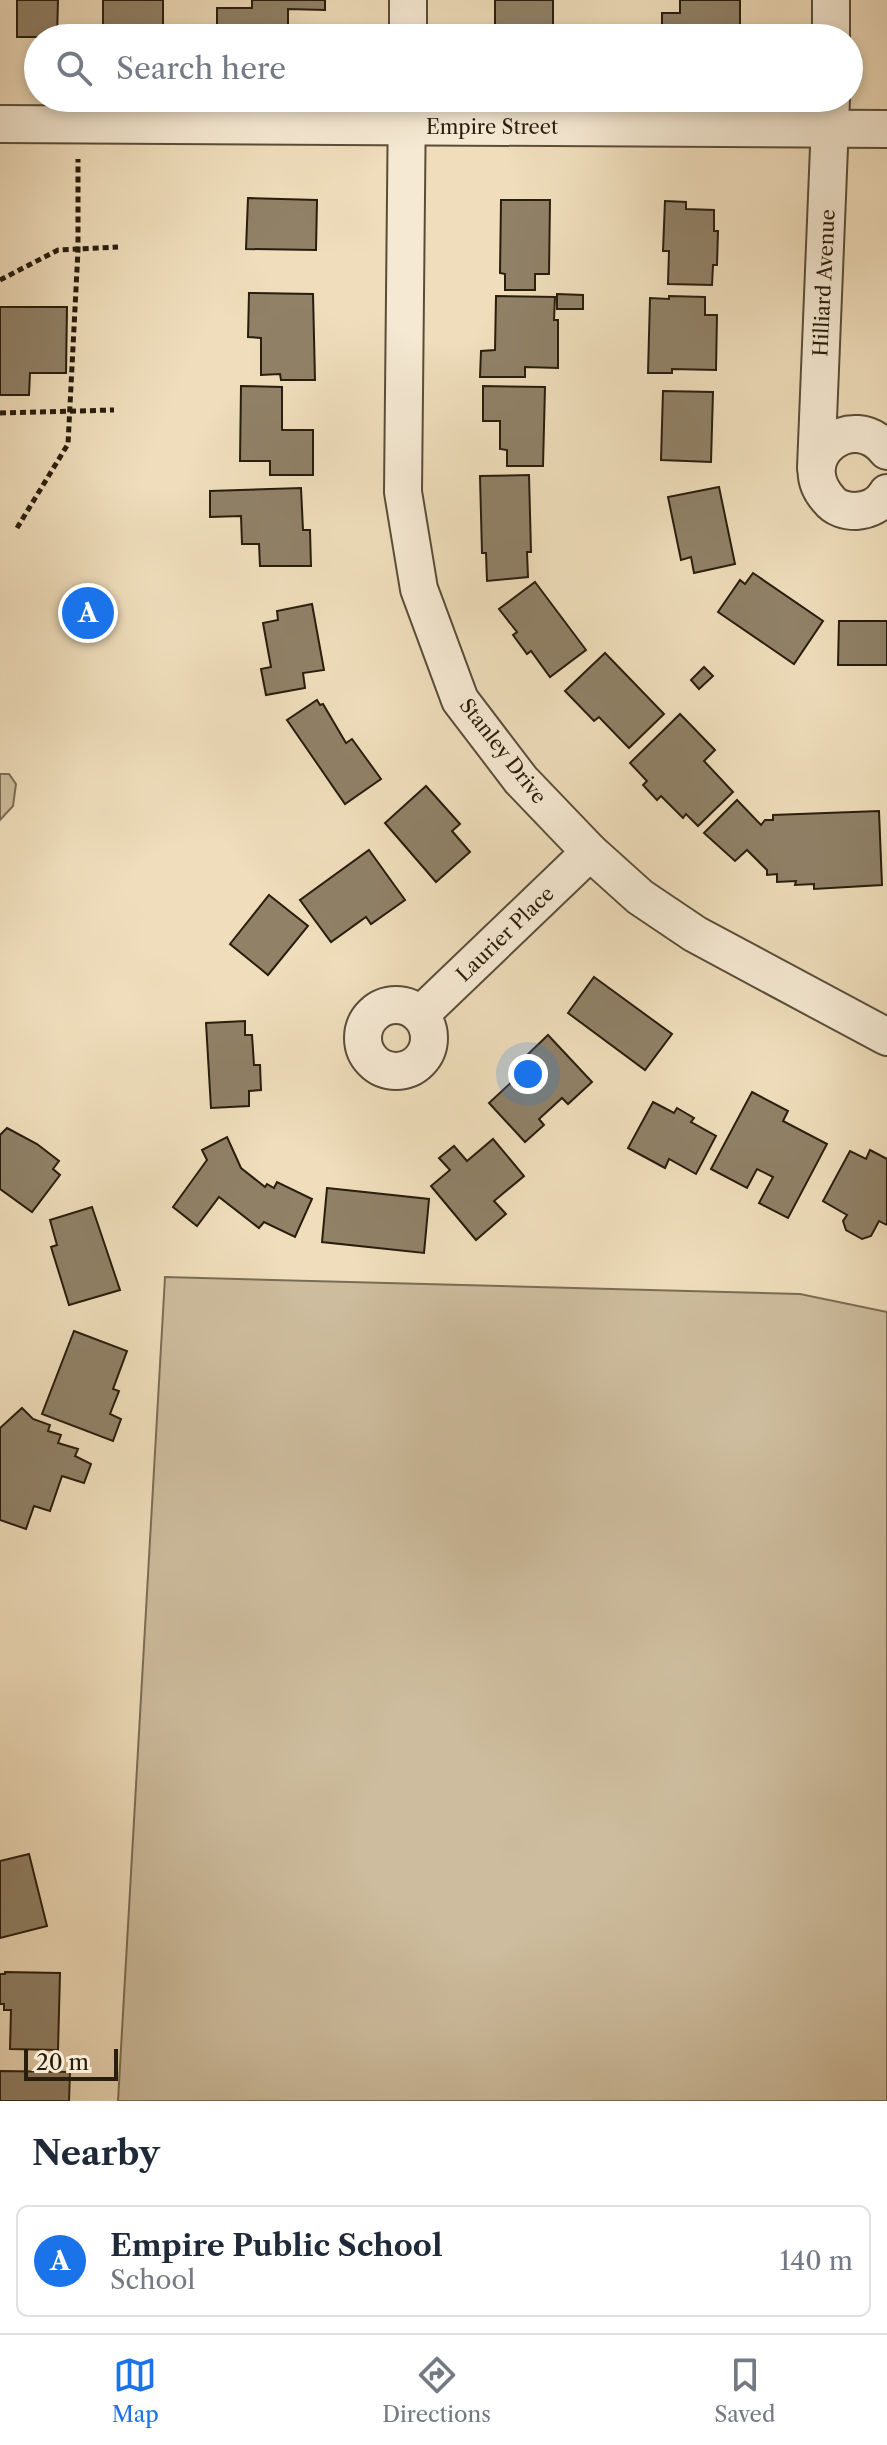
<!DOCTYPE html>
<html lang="en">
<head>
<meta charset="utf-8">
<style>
	body { margin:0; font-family:"Libre Caslon Text",serif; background:#f6f6f7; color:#1f2937 }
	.scale { position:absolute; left:24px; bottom:20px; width:94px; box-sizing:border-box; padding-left:8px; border:4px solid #291d0d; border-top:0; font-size:22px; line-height:28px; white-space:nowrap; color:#291d0d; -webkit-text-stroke:6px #f5e9d3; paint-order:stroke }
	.you { position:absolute; left:528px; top:1074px; width:28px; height:28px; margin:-20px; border:6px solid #fff; border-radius:50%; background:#1a73e8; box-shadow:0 0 0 12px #1a73e833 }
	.badge { display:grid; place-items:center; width:52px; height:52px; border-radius:50%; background:#1a73e8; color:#fff; font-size:26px; font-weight:700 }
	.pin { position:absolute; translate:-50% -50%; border:4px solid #fff; box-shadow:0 2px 8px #0006 }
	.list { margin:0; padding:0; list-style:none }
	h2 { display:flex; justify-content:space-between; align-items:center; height:104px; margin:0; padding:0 32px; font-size:34px }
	h2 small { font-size:26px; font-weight:400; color:#747a83 }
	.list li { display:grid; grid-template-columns:52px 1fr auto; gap:24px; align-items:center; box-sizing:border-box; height:112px; margin:0 16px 16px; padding:0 16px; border:2px solid #e0e1e3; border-radius:12px }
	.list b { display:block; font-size:30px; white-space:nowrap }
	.list p { margin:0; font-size:26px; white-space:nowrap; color:#747a83 }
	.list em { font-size:26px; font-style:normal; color:#747a83 }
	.icon { flex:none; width:44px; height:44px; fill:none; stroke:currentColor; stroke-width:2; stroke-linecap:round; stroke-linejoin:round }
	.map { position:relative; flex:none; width:887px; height:2101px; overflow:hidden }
	.search { position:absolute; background:#fff; box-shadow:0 4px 12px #0003; left:24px; right:24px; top:24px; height:88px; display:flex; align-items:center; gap:20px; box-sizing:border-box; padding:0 28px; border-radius:44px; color:#747a83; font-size:30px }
	.sheet { height:232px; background:#fff }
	nav { display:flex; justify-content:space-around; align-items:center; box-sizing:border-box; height:112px; border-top:2px solid #e0e1e3; background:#fff; font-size:22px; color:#747a83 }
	nav a { display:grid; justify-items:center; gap:4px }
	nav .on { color:#1a73e8 }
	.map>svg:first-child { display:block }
	.green { fill:#cdbc9d; stroke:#7b6c55; stroke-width:2 }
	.building { fill:#908167; stroke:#291d0d; stroke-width:2 }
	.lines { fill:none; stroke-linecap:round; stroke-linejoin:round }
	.street-casing { stroke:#5a4d38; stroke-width:40 }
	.path { stroke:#291d0d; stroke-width:5; stroke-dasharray:6 4; stroke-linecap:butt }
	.street { stroke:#f5e9d3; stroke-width:36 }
	.labels { text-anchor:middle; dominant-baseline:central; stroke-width:6; stroke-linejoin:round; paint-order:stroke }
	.street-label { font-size:20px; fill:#291d0d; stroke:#f5e9d3 }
</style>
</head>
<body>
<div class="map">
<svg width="887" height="2101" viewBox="0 0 887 2101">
	<rect width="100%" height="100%" fill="#efddbb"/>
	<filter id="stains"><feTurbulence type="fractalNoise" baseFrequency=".0025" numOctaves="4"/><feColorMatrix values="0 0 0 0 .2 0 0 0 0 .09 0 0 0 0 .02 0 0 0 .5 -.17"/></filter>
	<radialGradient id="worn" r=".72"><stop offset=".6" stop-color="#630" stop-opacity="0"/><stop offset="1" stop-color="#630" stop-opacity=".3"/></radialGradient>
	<g class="green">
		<polygon points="0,774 9,774 16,784 13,806 0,820"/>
		<polygon points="165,1277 800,1294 887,1312 887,2101 118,2101"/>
	</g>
	<g class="building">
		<polygon points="17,0 58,0 57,37 17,37"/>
		<rect x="103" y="0" width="60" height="32"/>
		<polygon points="252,0 325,0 325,10 288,9 288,38 217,38 217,8 252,8"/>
		<rect x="495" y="0" width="58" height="38"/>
		<polygon points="680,0 740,0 740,38 662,38 662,13 680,13"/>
		<polygon points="248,198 317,200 316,250 246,249"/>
		<polygon points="501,200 550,200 549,274 535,274 535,290 505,290 505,274 500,273"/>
		<polygon points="665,201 686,202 686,209 714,210 714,231 718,231 717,265 713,265 712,285 668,284 669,251 663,251"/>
		<polygon points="249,293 313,294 315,380 281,380 280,374 261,375 261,338 248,337"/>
		<polygon points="557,294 583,295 583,309 557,309"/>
		<polygon points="496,296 555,297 554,320 558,320 558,368 525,367 525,377 480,377 481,351 495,350"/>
		<polygon points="669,296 705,297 705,315 717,315 716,370 672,369 672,373 648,373 650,298 669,299"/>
		<polygon points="0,307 67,307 66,373 30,373 29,395 0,395"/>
		<polygon points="241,386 282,387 282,430 313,430 313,475 270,475 270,461 240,461"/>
		<polygon points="483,386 545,387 543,466 507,466 507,450 500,449 500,421 483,421"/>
		<polygon points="663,391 713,392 711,462 661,460"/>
		<polygon points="529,475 531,552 527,552 528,577 487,581 486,553 482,553 480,476"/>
		<polygon points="719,487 735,564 694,573 691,557 681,560 668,497"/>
		<polygon points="301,488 303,530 310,530 311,566 260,566 259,544 242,544 241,516 210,517 210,491"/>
		<polygon points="753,573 823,621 794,664 718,612 740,580 745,584"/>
		<polygon points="535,582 586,650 550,677 531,651 527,654 513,635 517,632 499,609"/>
		<polygon points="312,604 324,670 303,673 305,688 266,695 261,669 271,667 263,623 278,620 277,611"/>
		<polygon points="839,621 887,621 887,665 838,665"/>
		<polygon points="605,653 664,714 629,748 599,717 594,721 565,691"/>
		<polygon points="704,667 713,676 699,689 691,680"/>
		<polygon points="317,700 320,705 323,704 346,743 352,739 381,779 345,804 287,720"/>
		<polygon points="680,714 715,750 704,761 733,792 698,826 686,814 683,818 661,796 657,800 643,785 647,781 630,763"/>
		<polygon points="426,786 460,824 452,831 470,852 436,882 385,823"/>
		<polygon points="737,800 761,825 765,820 773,820 773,815 879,811 882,885 814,889 814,884 795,885 796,881 777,882 777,874 767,875 767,870 747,850 735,861 704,833"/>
		<polygon points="369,850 405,900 371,924 366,917 331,942 300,900"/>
		<polygon points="269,895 308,926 268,975 230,944"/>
		<polygon points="594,977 672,1034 645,1070 568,1013"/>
		<polygon points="245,1021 245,1035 252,1035 254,1065 260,1065 261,1090 249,1091 249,1106 211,1108 206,1023"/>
		<polygon points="548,1035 592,1082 568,1104 562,1098 539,1119 544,1125 525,1142 489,1103 531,1064 525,1057"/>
		<polygon points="752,1092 788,1111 783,1121 827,1144 788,1218 759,1203 773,1177 757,1169 747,1188 711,1169"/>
		<polygon points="653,1102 674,1113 677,1108 694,1118 691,1122 716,1136 696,1174 669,1159 665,1168 628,1148"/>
		<polygon points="7,1128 37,1144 59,1161 53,1169 60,1175 32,1212 0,1189 0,1135"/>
		<polygon points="227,1137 241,1168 265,1187 267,1184 274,1188 277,1182 312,1199 295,1237 264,1222 259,1228 219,1197 197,1226 173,1207 207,1160 202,1150"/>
		<polygon points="493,1139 524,1176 494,1201 506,1214 476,1240 431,1186 450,1170 439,1158 454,1146 467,1161"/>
		<polygon points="870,1150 887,1159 887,1225 879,1221 871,1236 862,1239 846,1230 843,1221 847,1215 823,1201 850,1151 866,1159"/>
		<polygon points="327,1188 429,1199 424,1253 322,1242"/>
		<polygon points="92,1207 120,1290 69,1305 51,1247 57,1245 50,1220"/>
		<polygon points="74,1331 127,1351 113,1389 119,1391 110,1414 121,1419 113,1441 42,1414"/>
		<polygon points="22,1408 33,1419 50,1425 48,1431 61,1435 58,1443 78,1449 75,1456 91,1464 84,1483 62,1476 50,1511 34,1506 26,1529 0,1520 0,1428"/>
		<polygon points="29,1854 47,1926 0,1938 0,1861"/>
		<polygon points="5,1972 60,1973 58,2050 10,2049 11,2010 4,2010 4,2004 0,2004 0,1974 5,1974"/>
		<polygon points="0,2071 70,2072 69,2101 0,2101"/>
	</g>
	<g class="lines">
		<g class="street-casing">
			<g id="street">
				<polyline points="831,0 831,38"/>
				<polyline points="408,38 408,0"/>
				<polyline points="407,98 403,492 419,589 460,700 521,780 590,852 640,897 695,934 887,1037"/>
				<polyline points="0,124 887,129"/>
				<path d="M887,451C853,407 790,457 829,500C835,508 846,511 856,511C869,510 881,504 887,493"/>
				<polyline points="816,468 831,98"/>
				<circle cx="396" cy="1038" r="33"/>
				<polyline points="420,1015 590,852"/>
			</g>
		</g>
		<g class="path">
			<polyline points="0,280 58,250 118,247"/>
			<polyline points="0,413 114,410"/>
			<polyline points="17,528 68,444 78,250 78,159"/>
		</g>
		<use href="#street" class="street"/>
	</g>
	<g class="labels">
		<g class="street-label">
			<text x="492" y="127">Empire Street</text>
			<text transform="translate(824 283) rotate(-87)">Hilliard Avenue</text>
			<text transform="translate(503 751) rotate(52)">Stanley Drive</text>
			<text transform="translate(505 934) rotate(-44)">Laurier Place</text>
		</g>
	</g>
	<rect width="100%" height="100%" filter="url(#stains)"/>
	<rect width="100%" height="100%" fill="url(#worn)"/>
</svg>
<div class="scale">20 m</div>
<div class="you"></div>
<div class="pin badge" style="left:88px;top:613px">A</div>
<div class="search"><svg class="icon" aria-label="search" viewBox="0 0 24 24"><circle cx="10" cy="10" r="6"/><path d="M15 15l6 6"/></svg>Search here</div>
</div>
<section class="sheet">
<h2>Nearby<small></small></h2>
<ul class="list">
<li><span class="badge">A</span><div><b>Empire Public School</b><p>School</p></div><em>140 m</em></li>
</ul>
</section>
<nav>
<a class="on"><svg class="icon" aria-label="map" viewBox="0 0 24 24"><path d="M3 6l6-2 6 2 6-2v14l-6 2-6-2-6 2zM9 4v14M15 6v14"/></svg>Map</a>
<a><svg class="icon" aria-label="directions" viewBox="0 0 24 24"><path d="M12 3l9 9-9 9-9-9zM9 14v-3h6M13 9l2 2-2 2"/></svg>Directions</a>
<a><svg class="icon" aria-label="saved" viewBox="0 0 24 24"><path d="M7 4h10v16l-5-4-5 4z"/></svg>Saved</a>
</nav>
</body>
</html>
